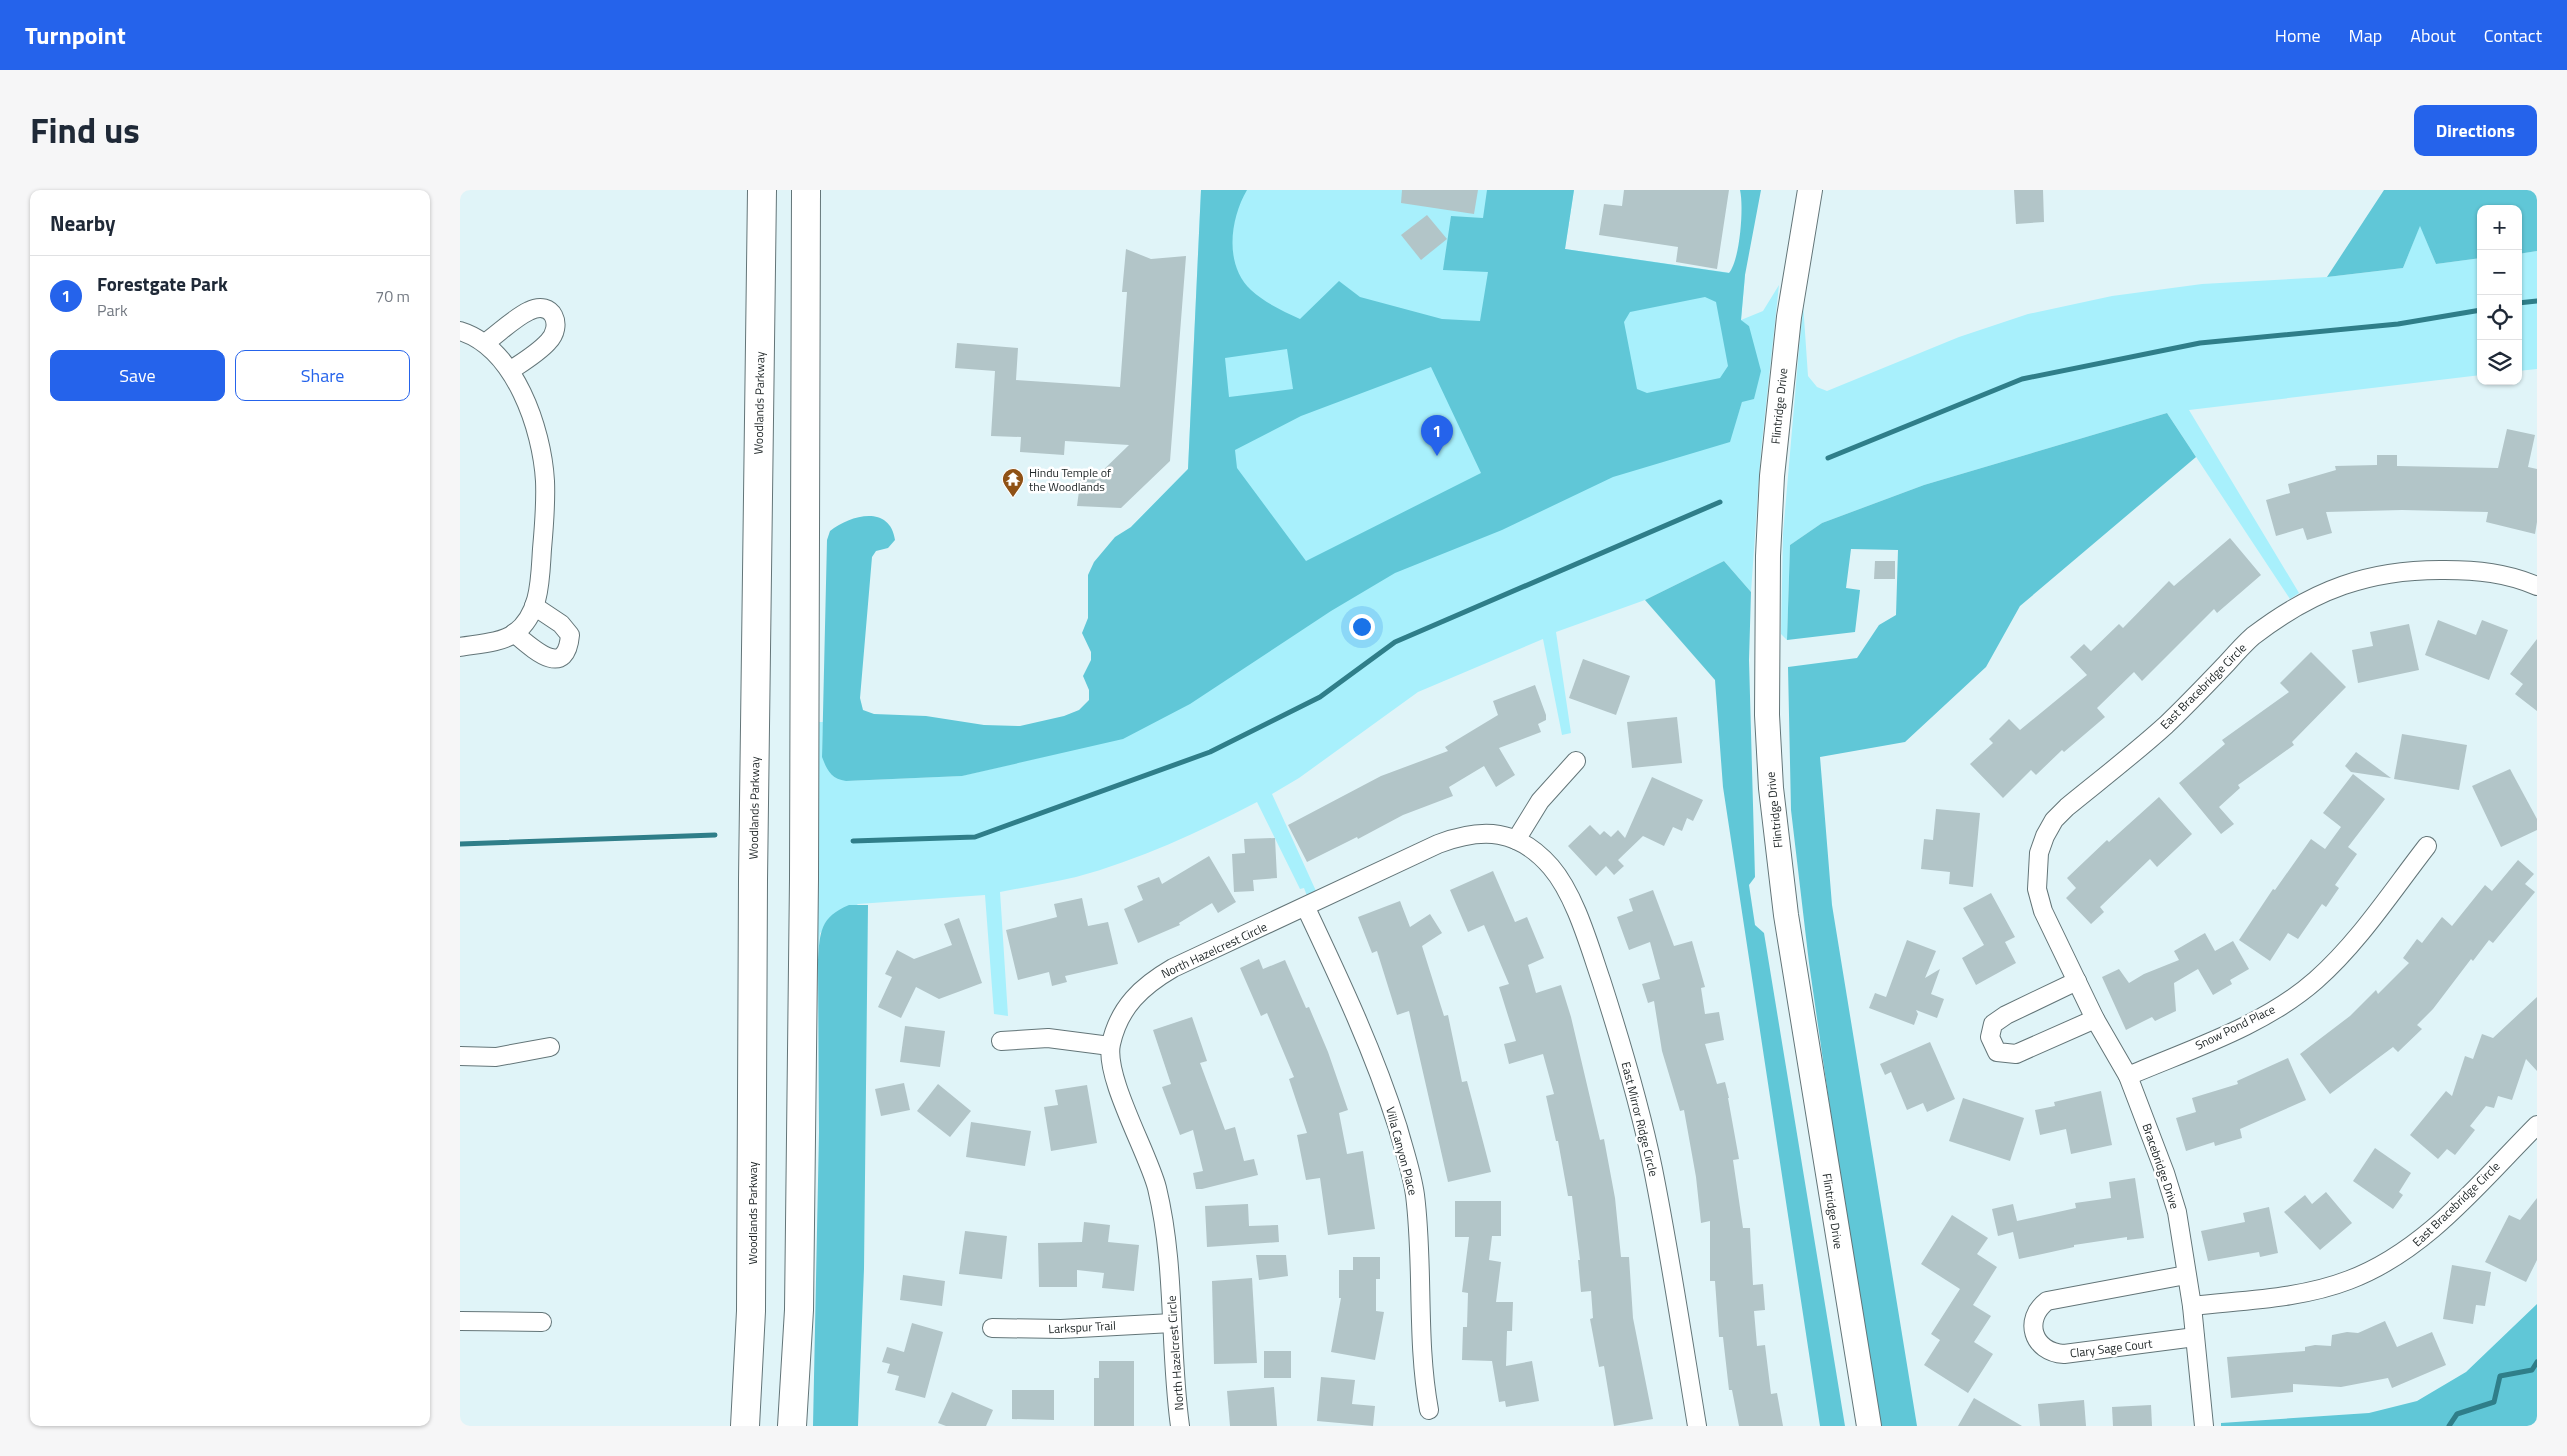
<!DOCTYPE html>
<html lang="en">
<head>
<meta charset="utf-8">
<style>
	body { margin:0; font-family:"Titillium Web",sans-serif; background:#f6f6f7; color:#1f2937 }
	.controls { position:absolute; right:15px; top:15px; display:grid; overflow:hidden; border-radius:10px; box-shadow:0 1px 4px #0004 }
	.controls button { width:45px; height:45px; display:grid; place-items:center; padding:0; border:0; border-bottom:1px solid #e0e1e3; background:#fff; color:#1f2937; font:25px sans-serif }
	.you { position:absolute; left:901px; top:436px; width:18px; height:18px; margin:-12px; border:4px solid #fff; border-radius:50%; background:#1a73e8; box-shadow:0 0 0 8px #1a73e833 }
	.badge { display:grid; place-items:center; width:32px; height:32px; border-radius:50%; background:#2563eb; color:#fff; font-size:16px; font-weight:700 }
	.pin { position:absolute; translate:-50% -41px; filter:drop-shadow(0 1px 2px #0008) }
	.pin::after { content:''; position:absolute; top:26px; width:18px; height:15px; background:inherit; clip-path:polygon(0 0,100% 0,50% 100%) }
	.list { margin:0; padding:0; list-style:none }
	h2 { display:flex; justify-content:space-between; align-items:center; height:65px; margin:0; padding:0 20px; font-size:21px }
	h2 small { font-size:16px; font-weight:400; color:#747a83 }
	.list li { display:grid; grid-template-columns:32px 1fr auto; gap:15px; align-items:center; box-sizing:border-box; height:80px; padding:0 20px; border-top:1px solid #e0e1e3 }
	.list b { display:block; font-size:19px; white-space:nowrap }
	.list p { margin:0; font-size:16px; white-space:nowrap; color:#747a83 }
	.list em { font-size:16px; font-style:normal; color:#747a83 }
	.actions { display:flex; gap:10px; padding:15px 20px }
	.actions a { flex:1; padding:11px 0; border:1px solid #2563eb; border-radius:10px; text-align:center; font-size:18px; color:#2563eb }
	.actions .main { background:#2563eb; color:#fff }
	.icon { flex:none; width:28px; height:28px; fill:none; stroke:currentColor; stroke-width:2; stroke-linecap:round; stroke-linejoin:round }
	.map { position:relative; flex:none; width:2077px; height:1236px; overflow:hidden; border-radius:10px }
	header { display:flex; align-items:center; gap:30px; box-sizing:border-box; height:70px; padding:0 25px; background:#2563eb; color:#fff }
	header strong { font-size:24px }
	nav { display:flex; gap:28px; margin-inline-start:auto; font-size:18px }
	.intro { display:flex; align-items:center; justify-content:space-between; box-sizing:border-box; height:120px; padding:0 30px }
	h1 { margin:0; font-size:35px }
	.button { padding:12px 22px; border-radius:10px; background:#2563eb; color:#fff; font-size:18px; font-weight:700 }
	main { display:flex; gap:30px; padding:0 30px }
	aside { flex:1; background:#fff; border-radius:10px; box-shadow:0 1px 4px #0004 }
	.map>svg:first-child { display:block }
	.green { fill:#a8f0fc; fill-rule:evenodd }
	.forest { fill:#60c7d7; fill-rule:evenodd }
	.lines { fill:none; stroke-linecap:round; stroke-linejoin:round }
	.stream { stroke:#2f7e89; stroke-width:5 }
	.building { fill:#b2c5c8 }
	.street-casing { stroke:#637578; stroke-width:20 }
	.secondary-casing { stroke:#637578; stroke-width:26 }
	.primary-casing { stroke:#637578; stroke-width:30 }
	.street { stroke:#fff; stroke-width:18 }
	.secondary { stroke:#fff; stroke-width:24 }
	.primary { stroke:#fff; stroke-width:28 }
	.labels { text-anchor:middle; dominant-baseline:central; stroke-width:5; stroke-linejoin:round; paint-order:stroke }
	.street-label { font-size:12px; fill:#22292a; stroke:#fff }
	.poi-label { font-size:12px; fill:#22292a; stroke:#fff; text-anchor:start }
</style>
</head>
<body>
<header>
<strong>Turnpoint</strong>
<nav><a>Home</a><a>Map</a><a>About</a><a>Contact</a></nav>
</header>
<div class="intro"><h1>Find us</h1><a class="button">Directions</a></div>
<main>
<aside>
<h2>Nearby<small></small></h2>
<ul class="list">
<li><span class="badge">1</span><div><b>Forestgate Park</b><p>Park</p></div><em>70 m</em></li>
</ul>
<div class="actions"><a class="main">Save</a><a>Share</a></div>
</aside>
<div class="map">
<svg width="2077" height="1236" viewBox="0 0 2077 1236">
	<rect width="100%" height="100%" fill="#e0f4f8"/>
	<g class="green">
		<path d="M741,0H1114L1105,59L1285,85L1281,130L1303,121L1319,95L1301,261L1291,402L1264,371L1185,410L1096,442L1111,543L1102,545L1083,449L958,502L839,588L812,604L856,701L847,706L844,698L840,699L797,612C739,642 679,670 616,687C591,693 565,697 540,702L548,826L534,824L525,705L398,714L360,743L358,770L352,774L356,570L359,532H363L362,566L386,591L501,586L663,548L671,337L728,279ZM1281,131L1289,136L1282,212L1270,249Z"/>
		<polygon points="1960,35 1976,74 2021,68 2021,185 1729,220 1839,403 1830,409 1707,223 1464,295 1362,333 1330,355 1327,450 1321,444 1323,344 1343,113 1348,186 1357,197 1367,201 1499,147 1568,124 1652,106 1742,94 1867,87 1943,78"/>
		<polygon points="2077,61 2077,179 2058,181 2058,64"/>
	</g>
	<g class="forest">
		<path d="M741,0H787C770,29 764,75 791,100C805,113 823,121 840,129L879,91L900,107L982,129L1020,131L1028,82L983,80L991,26L1023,28L1027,0H1114L1105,59L1269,83C1280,70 1284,17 1280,0H1301L1285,85L1281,130L1289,136L1301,181L1294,209L1282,212L1270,252L1153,287L1042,340L935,383L871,421L730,514L663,549L502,586L386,591C371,589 367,580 362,567L367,350L370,341C390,325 430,314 435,350L428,358L416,361L412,367L400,508L403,520L414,524L466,526L524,535L560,536L604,526L619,520L629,510V500L623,486L631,470V462L622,443L628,428V385L634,372L655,347L671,337L728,279ZM1245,107L1256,112L1268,176L1260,188L1187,203L1177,199L1164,132L1170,122ZM827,159L833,199L769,207L765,168ZM971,177L1021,283L846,371L777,278L775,260L841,226Z"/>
		<polygon points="1924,0 2077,0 2077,61 2058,64 2058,19 2021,19 2021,68 1976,74 1960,36 1943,78 1867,87"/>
		<polygon points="1707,223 1736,267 1560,416 1526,477 1445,552 1360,567 1372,715 1457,1236 1421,1236 1378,974 1349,773 1331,620 1328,477 1397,468 1419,435 1436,425 1438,360 1391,359 1386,398 1400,400 1395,442 1327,450 1330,355 1362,333 1464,295"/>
		<polygon points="1264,371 1291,402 1289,470 1295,687 1289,695 1295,735 1304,743 1385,1236 1360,1236 1263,597 1255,490 1185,410"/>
		<path d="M389,715H408L404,1079L398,1236H353L359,942L358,770C360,742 360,727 389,715Z"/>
		<polygon points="2077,1114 2077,1236 1761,1236 1761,1233 1909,1223 1957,1211 2006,1182"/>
	</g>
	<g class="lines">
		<g class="stream">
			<polyline points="2058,113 2077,111"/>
			<polyline points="1368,268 1562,189 1740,153 1938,134 2021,120"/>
			<polyline points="393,651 515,647 750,562 860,507 935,452 1260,312"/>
			<polyline points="0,654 255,645"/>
			<polyline points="1989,1236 1997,1224 2034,1212 2040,1186 2072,1180 2077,1172"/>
		</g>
	</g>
	<g class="building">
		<polygon points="942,0 1018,0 1014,24 941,13"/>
		<polygon points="1164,0 1269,0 1257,79 1216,72 1218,57 1139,45 1144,14 1162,16"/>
		<polygon points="1554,0 1583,0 1584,32 1556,34"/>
		<polygon points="967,25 987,49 961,70 941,45"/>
		<polygon points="666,59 691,69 726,66 710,271 661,318 617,316 621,286 635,288 669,255 605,251 604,265 560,262 561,247 531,246 535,181 495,178 497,153 558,158 556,190 660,197 667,102 662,102"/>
		<polygon points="2047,239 2075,245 2068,277 2077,279 2077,332 2075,344 2026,332 2028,322 1942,320 1866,322 1872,343 1847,350 1843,338 1816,346 1806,310 1830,303 1828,294 1876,280 1875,276 1917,275 1917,265 1937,265 1937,276 2038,278"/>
		<polygon points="1770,348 1801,385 1757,423 1754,419 1682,491 1674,482 1637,518 1645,527 1604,562 1602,560 1576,585 1571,580 1543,608 1510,574 1533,553 1529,549 1549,529 1560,540 1627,485 1610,467 1624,454 1631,461 1659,434 1663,438 1709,391 1714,396"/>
		<polygon points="1415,371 1435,371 1435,389 1414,389"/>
		<polygon points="1978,430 2016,445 2022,430 2048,440 2029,490 1965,465"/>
		<polygon points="1949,434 1959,480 1898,493 1892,460 1913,456 1910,442"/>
		<polygon points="2077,449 2077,521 2055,504 2063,494 2050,484"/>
		<polygon points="1851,462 1886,497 1832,552 1834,555 1778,595 1780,598 1759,617 1774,634 1761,644 1719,593 1765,554 1762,550 1829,502 1820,493"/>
		<polygon points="1123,469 1170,486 1156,525 1109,508"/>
		<polygon points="1075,495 1086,525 1086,530 1078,534 1081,542 1039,558 1055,585 1036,597 1024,576 989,597 993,606 943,625 898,649 897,647 847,672 828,635 921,586 988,561 985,557 1038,525 1033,511"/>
		<polygon points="1217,527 1222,573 1172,578 1167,532"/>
		<polygon points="1942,544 2007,555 1999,600 1934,589"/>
		<polygon points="1896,562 1931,588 1891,582 1885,576"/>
		<polygon points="2050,579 2077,629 2077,640 2041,657 2012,596"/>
		<polygon points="1893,584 1925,609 1888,657 1897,664 1875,695 1879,698 1866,717 1862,714 1838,749 1828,743 1810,771 1779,750 1813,699 1815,700 1851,649 1865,659 1881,637 1863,623"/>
		<polygon points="1192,587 1243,610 1233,631 1227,628 1222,641 1213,637 1204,656 1183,646 1158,670 1164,676 1154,685 1146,676 1136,686 1108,656 1130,635 1140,645 1144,641 1151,647 1158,640 1165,648"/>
		<polygon points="1699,607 1732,644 1697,677 1690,669 1640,717 1644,722 1631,734 1606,708 1616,698 1607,688 1647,650 1649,652"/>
		<polygon points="1476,619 1520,623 1513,697 1489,694 1490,682 1461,679 1464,649 1473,650"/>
		<polygon points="815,648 817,688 793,690 794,701 774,702 772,664 785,663 784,649"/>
		<polygon points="749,666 776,712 758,723 752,713 719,733 720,735 678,753 664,719 683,710 677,696 699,687 702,694"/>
		<polygon points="2058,670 2074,684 2065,694 2075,702 2033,753 2029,750 2013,771 2011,769 1973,819 1957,835 1962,839 1938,862 1933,857 1870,904 1840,864 1890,826 1916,800 1918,804 1949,773 1943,768 1957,749 1962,753 1982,727 1992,736 2025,695 2032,701"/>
		<polygon points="1033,681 1055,732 1067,727 1084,768 1068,775 1076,803 1101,795 1111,827 1140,950 1144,949 1155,1008 1161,1067 1169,1067 1173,1128 1193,1229 1154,1236 1144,1176 1139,1177 1130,1129 1133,1128 1131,1101 1121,1102 1118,1070 1120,1070 1112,1006 1108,1006 1098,951 1096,951 1086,906 1094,904 1083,864 1049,874 1044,854 1056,851 1039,797 1049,794 1024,735 1008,742 990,700"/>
		<polygon points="1193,700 1214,756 1232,751 1245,797 1241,798 1245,824 1259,822 1264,850 1245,854 1257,894 1265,892 1269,908 1268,908 1279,969 1273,970 1283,1038 1290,1038 1293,1095 1303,1094 1305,1120 1294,1121 1297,1156 1305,1155 1311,1204 1317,1203 1323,1236 1279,1236 1272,1200 1269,1200 1263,1147 1259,1147 1255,1091 1250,1091 1250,1031 1241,1033 1236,987 1224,920 1220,921 1202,861 1194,811 1188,813 1182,794 1200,789 1190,752 1169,760 1157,727 1173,721 1169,709"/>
		<polygon points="1531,703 1555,747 1545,752 1556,773 1516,795 1502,768 1524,755 1503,718"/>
		<polygon points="622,708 628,736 648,732 658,774 605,786 607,792 592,796 589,782 558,790 546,740 597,727 594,714"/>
		<polygon points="940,711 950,737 970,724 982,743 962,756 984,826 988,825 1002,892 1007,891 1031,982 988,992 949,821 937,825 917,761 912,763 898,727"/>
		<polygon points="499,728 522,793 479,809 456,797 441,828 418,817 432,787 425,784 437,760 454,769 492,755 484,734"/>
		<polygon points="1745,743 1755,761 1773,751 1789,779 1770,790 1772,794 1753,805 1738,779 1714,793 1716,821 1695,831 1692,827 1666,840 1642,787 1659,779 1669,793 1684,784 1719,770 1714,761"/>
		<polygon points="1447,750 1476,761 1465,788 1480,779 1471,804 1484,809 1477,828 1456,820 1458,824 1454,835 1409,818 1415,803 1426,807"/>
		<polygon points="799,769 803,779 825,770 846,818 849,817 868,862 888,920 879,923 887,964 903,961 915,1039 868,1045 860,988 846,990 837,945 847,943 829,889 834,887 807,823 801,826 780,778"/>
		<polygon points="2077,807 2077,881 2066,869 2052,910 2038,906 2034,918 2026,916 2010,936 2015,940 1995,965 1987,959 1978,969 1950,945 1986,901 1992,906 2005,866 2013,869 2022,844 2033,848"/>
		<polygon points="732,827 747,871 740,873 765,940 775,937 784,971 794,969 798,985 742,999 736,999 733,983 743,981 733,940 720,945 702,897 711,894 693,840"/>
		<polygon points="445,836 485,841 480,877 440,872"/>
		<polygon points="1470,852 1495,909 1467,922 1463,913 1447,920 1431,882 1425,885 1420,874"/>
		<polygon points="1828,868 1846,910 1780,939 1782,948 1755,956 1754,952 1726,961 1716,928 1736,922 1732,908 1778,894 1777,891"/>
		<polygon points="444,893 450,920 421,926 415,899"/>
		<polygon points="478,894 511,921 490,947 457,921"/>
		<polygon points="627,895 637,953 591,961 584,917 598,915 595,900"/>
		<polygon points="1641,901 1652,955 1611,964 1606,939 1580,945 1575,920 1595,916 1594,912"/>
		<polygon points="1503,908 1564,928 1550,971 1489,951"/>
		<polygon points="511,932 571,941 565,976 506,967"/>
		<polygon points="1915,958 1951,983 1939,1002 1943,1005 1933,1019 1893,991"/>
		<polygon points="1675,988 1684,1048 1667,1050 1667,1047 1614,1055 1614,1057 1559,1069 1553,1042 1538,1046 1532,1019 1553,1014 1557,1031 1616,1018 1615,1013 1651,1008 1649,992"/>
		<polygon points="1866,1002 1892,1033 1860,1060 1824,1022 1845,1005 1852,1014"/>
		<polygon points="2077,1008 2077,1070 2066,1092 2025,1072 2049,1025 2060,1030"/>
		<polygon points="995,1011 1041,1011 1041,1046 1032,1046 1029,1070 1041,1072 1036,1112 1053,1112 1052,1141 1047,1141 1046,1176 1072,1171 1079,1211 1046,1217 1045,1211 1039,1212 1032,1171 1002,1170 1003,1137 1007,1137 1008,1103 1002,1102 1009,1047 995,1047"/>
		<polygon points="788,1014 789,1036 818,1035 819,1052 747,1057 745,1016"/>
		<polygon points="1809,1017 1818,1063 1800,1067 1799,1062 1748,1071 1741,1041 1785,1032 1783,1023"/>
		<polygon points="1492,1025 1528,1048 1517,1064 1537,1077 1513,1115 1531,1126 1514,1152 1533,1164 1508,1203 1464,1175 1480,1150 1471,1144 1500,1099 1461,1074"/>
		<polygon points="624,1032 650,1035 648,1052 679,1055 674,1101 642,1098 644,1083 617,1080 617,1097 579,1097 578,1053 622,1052"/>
		<polygon points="505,1041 547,1046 542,1089 499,1084"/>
		<polygon points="796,1065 826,1065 828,1086 799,1090"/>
		<polygon points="893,1067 920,1067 920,1089 916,1089 916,1121 924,1122 915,1170 871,1162 881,1108 879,1108 879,1080 893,1080"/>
		<polygon points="1992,1075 2031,1082 2025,1116 2016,1115 2013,1134 1983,1129"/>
		<polygon points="443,1085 485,1091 482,1116 440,1110"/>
		<polygon points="792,1088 797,1173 754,1174 752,1091"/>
		<polygon points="1925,1131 1937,1157 1972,1142 1986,1175 1932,1198 1928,1188 1881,1197 1833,1194 1833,1202 1771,1208 1767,1167 1845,1161 1845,1157 1855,1155 1871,1156 1872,1145 1887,1142 1898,1143"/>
		<polygon points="452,1133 483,1142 465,1208 435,1200 439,1186 427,1183 430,1174 422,1172 427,1157 444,1162"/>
		<rect x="804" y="1161" width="27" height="27"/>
		<polygon points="639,1171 674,1171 674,1236 634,1236 634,1188 639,1188"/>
		<polygon points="861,1187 895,1190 892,1214 915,1216 913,1236 857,1231"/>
		<polygon points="814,1197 817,1236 770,1236 767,1201"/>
		<polygon points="552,1200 594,1200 594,1230 552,1229"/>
		<polygon points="492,1202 533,1220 526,1236 486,1236 478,1233"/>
		<polygon points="1514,1208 1562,1236 1498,1236"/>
		<polygon points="1624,1210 1626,1236 1580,1236 1578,1214"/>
		<polygon points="1691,1215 1692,1236 1653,1236 1652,1217"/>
	</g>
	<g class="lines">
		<g class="street-casing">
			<g id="street">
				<path d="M0,141C55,158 82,239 85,291C86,314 84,337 82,359C80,388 81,423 55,443C41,453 17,454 0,457"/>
				<path d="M25,153C39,143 54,128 69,121C93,109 104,136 88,152C78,163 63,172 51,180"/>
				<path d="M54,443C72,458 106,491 110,445L101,434L74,416"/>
				<polyline points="1056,650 1080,611 1116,571"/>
				<path d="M846,718C880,790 914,862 938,938C944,960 952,983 955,1005C964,1076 956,1149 969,1220"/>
				<polyline points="1617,791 1546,825 1533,834 1530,847 1537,862 1556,864 1635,829"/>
				<polyline points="541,851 588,848 650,856"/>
				<polyline points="0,866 36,867 90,857"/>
				<path d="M1668,886C1731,859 1804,836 1856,790C1899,752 1932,701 1967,656"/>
				<path d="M1726,1085L1587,1111C1563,1129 1572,1162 1604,1164L1735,1147"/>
				<path d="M1732,1116C1784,1110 1840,1109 1889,1090C1966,1061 2020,992 2077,935"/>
				<polyline points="0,1131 82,1132"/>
				<polyline points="532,1138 601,1139 712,1133"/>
				<path d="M720,1236C709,1157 716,1077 697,998C688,963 644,887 651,854C659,817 682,796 713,778L978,654C1023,637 1058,639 1091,677C1115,705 1129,755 1141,790C1161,852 1180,915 1193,979C1210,1064 1223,1151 1237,1236"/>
				<path d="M1744,1236L1732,1116L1717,1022L1705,983L1668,886L1635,829L1583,721L1577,699L1579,663L1585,646L1594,630L1607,617C1640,590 1674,564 1706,535C1727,515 1747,494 1767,473C1775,464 1784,454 1793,446C1853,400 1909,379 1985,380C2017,380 2047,383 2077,396"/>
			</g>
		</g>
		<g class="secondary-casing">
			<polyline id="secondary" points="1350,0 1329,127 1312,286 1308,366 1307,525 1311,598 1326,725 1409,1236"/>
		</g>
		<g class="primary-casing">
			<g id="primary">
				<polyline points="285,1236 291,1121 293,690 302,0"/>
				<polyline points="332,1236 339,1120 344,689 346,0"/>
			</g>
		</g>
		<use href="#street" class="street"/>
		<use href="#secondary" class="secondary"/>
		<use href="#primary" class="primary"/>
	</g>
	<defs>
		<g id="temple-pin" transform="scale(1.125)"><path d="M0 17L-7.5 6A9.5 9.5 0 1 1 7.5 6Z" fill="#8f5115" stroke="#fff"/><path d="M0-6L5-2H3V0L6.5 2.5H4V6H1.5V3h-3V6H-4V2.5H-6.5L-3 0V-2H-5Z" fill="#fff"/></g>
	</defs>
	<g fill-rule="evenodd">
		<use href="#temple-pin" x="553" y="289"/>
	</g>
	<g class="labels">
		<g class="street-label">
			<text transform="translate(299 213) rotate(-89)">Woodlands Parkway</text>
			<text transform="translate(1319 216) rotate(-84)">Flintridge Drive</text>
			<text transform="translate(1743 496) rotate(-45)">East Bracebridge Circle</text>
			<text transform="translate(294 618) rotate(-89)">Woodlands Parkway</text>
			<text transform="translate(1314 620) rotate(-96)">Flintridge Drive</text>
			<text transform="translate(754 760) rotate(-25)">North Hazelcrest Circle</text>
			<text transform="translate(1775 837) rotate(-26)">Snow Pond Place</text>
			<text transform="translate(1180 929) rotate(76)">East Mirror Ridge Circle</text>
			<text transform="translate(942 961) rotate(75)">Villa Canyon Place</text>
			<text transform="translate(1701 976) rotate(71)">Bracebridge Drive</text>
			<text transform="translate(1996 1014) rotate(-44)">East Bracebridge Circle</text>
			<text transform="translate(1373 1021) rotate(81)">Flintridge Drive</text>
			<text transform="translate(292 1023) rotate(-90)">Woodlands Parkway</text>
			<text transform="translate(622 1137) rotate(-3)">Larkspur Trail</text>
			<text transform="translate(1651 1158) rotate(-7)">Clary Sage Court</text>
			<text transform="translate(715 1163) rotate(-94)">North Hazelcrest Circle</text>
		</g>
		<g class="poi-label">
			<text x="569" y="282">Hindu Temple of<tspan x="569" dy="14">the Woodlands</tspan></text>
		</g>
	</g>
</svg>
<div class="controls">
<button>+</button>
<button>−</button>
<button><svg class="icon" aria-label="locate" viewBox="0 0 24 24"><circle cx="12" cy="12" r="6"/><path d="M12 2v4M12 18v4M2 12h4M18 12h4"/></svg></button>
<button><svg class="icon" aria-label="layers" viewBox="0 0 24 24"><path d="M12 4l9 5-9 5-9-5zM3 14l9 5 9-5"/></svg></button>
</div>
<div class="you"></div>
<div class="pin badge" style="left:977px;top:266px">1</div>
</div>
</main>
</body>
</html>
